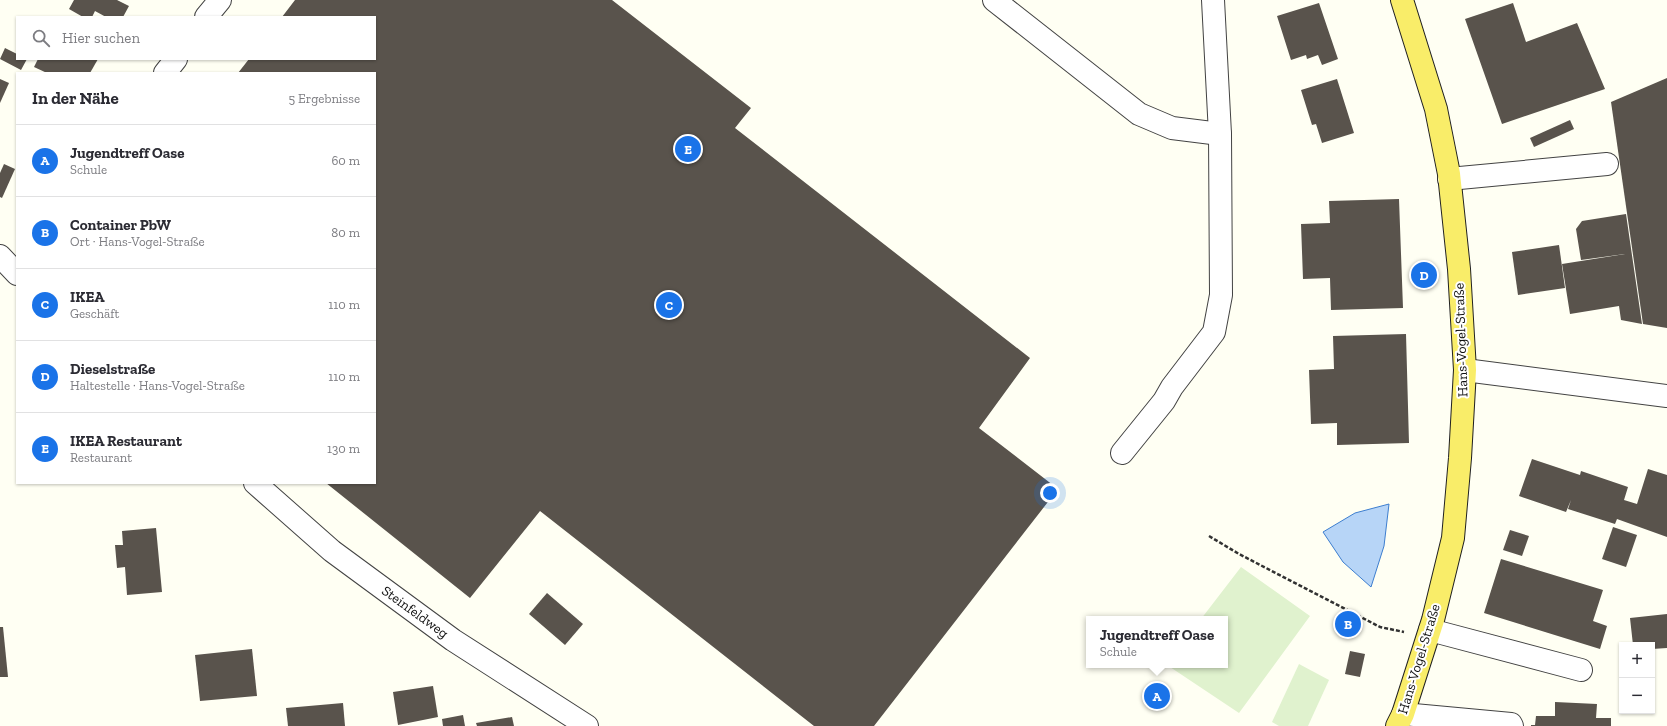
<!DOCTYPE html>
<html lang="de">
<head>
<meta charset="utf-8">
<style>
	body { margin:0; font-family:"Zilla Slab",serif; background:#f2f2f3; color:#2b2b33 }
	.controls { position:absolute; right:12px; bottom:12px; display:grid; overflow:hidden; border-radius:0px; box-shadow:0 1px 3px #0004 }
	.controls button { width:36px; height:36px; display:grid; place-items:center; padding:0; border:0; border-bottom:1px solid #e1e1e2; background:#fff; color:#2b2b33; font:20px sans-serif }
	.you { position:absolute; left:1050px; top:493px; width:14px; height:14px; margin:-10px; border:3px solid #fff; border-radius:50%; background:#1a73e8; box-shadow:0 0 0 6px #1a73e833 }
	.badge { display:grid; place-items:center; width:26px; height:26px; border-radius:50%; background:#1a73e8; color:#fff; font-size:13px; font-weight:700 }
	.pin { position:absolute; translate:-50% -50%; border:2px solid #fff; box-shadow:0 1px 4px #0006 }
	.popup { position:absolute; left:1086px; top:616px; width:142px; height:52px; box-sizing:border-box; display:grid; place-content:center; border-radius:0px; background:#fff; filter:drop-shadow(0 1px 3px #0005); font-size:13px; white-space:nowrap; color:#7c7c81 }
	.popup b { font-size:15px; color:#2b2b33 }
	.popup::after { content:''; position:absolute; left:50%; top:100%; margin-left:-8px; border:8px solid transparent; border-top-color:#fff }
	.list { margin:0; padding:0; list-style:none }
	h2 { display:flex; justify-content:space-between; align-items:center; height:52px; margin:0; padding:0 16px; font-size:17px }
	h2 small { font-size:13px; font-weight:400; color:#7c7c81 }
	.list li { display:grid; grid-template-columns:26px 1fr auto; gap:12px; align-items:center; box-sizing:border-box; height:72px; padding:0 16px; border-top:1px solid #e1e1e2 }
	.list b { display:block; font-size:15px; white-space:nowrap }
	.list p { margin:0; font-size:13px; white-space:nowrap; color:#7c7c81 }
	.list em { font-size:13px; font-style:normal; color:#7c7c81 }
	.icon { flex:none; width:22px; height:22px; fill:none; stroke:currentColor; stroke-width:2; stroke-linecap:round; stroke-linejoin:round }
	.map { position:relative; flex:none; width:1667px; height:726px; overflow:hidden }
	.search { position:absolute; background:#fff; box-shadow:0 1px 3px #0004; left:16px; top:16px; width:360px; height:44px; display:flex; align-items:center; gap:10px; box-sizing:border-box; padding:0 14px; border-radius:0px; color:#7c7c81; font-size:15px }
	.panel { position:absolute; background:#fff; box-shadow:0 1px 3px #0004; left:16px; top:72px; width:360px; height:412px; border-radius:0px }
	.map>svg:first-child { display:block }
	.pitch { fill:#e0f2ce }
	.water { fill:#b7d5f7; stroke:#3d7ecf }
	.building { fill:#59534c }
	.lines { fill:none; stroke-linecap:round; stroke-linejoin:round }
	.minor-casing { stroke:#434343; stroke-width:24 }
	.major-casing { stroke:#212121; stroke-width:24 }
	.path { stroke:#323232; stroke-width:2.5; stroke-dasharray:4 2; stroke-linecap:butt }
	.minor { stroke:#fff; stroke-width:22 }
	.major { stroke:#f9ed69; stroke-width:22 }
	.labels { text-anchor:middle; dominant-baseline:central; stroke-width:4; stroke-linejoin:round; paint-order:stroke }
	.street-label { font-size:14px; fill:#101010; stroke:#fff }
</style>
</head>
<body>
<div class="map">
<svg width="1667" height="726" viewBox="0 0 1667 726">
	<rect width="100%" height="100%" fill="#fffff3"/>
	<g class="pitch">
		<polygon points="1241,567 1310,616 1239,713 1167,665 1225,665 1225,619 1201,619"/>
		<polygon points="1299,664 1329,680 1308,726 1279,726 1272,722"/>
	</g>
	<polygon class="water" points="1389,504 1384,546 1371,587 1343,562 1323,532 1355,513"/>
	<g class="building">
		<polygon points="74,0 117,0 129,6 123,17 106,17 95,11 92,17 83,17 69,9"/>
		<polygon points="295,0 612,0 751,108 735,128 1030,358 979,428 1058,489 874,726 814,726 540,511 470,598 326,483 375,483 375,73 238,73 249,59 375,59 375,17 282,17"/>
		<polygon points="1319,3 1338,59 1322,65 1318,55 1307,59 1306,55 1291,60 1277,16"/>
		<polygon points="1513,3 1526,42 1577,23 1605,89 1502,124 1465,19"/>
		<polygon points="5,48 17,54 17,59 27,59 21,70 0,59"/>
		<polygon points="38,59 98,59 90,73 47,73 34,67"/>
		<polygon points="1667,78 1667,328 1643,324 1611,102"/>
		<polygon points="0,79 9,83 0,103"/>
		<polygon points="1337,79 1354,133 1322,143 1316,124 1312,125 1301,90"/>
		<polygon points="1570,120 1574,129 1534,147 1530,138"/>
		<polygon points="4,164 15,169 2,198 0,197 0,173"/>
		<polygon points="1399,199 1403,308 1331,310 1330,278 1303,279 1301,224 1330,223 1329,201"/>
		<polygon points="1626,214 1642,324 1621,320 1619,306 1570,314 1562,264 1625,254 1581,260 1576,229 1582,221"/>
		<polygon points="1559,245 1565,288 1518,295 1512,252"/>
		<polygon points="1406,334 1409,443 1337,445 1337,423 1311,424 1309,370 1334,369 1333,336"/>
		<polygon points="1532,459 1580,475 1581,471 1628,487 1624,500 1637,504 1648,469 1667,475 1667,537 1617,519 1615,524 1568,509 1571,500 1566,512 1519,496"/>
		<polygon points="1613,527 1637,535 1626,567 1602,559"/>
		<polygon points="156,528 162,592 127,595 125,567 117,568 115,545 123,545 122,531"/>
		<polygon points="1510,530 1529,536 1522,556 1503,550"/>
		<polygon points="1501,559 1603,590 1593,621 1607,626 1600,649 1484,613"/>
		<polygon points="547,593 583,624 565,645 529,614"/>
		<polygon points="1340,614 1361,624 1357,634 1336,624"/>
		<polygon points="1667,614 1667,648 1652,649 1652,645 1633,645 1630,618"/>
		<polygon points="0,627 3,627 8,677 0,677"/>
		<polygon points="252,649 257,696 200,701 195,655"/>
		<polygon points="1350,651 1365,654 1360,677 1345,674"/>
		<polygon points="433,686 438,717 398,725 393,692"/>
		<polygon points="1555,702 1597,704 1596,718 1611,718 1611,726 1531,726 1531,725 1535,725 1536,716 1555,716"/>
		<polygon points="343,703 345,726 288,726 286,708"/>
		<polygon points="463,715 465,726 443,726 442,719"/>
		<polygon points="512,717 514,726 477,726 476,723"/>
	</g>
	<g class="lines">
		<g class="minor-casing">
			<g id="minor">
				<polyline points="994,0 1139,114 1172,128 1220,134"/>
				<polyline points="206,17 220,0"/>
				<polyline points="165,73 176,59"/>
				<polyline points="1449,179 1607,164"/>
				<polyline points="0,256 17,274"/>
				<polyline points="1465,370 1667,396"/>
				<polyline points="1122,453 1164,401 1172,387 1214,332 1221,295 1220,134 1213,0"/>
				<polyline points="255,483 332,551 453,640 587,726"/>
				<polyline points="1430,630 1581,670"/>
				<polyline points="1403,714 1511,724 1512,726"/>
			</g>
		</g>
		<g class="major-casing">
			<polyline id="major" points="1397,726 1403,714 1433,620 1453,538 1460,458 1465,370 1459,269 1449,174 1436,109 1402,0"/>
		</g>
		<polyline class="path" points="1209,536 1239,554 1380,627 1404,632"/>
		<use href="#minor" class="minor"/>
		<use href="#major" class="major"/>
	</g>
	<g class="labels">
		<g class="street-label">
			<text transform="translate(1461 340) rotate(-92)">Hans-Vogel-Straße</text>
			<text transform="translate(415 612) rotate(36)">Steinfeldweg</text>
			<text transform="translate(1419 659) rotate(-73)">Hans-Vogel-Straße</text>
		</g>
	</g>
</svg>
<div class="controls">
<button>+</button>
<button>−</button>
</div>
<div class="you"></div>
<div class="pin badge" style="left:1157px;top:696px">A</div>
<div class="popup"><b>Jugendtreff Oase</b>Schule</div>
<div class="pin badge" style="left:1348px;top:624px">B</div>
<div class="pin badge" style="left:669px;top:305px">C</div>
<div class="pin badge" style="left:1424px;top:275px">D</div>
<div class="pin badge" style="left:688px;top:149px">E</div>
<div class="search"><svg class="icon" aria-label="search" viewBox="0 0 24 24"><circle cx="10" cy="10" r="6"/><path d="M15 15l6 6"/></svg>Hier suchen</div>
<section class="panel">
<h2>In der Nähe<small>5 Ergebnisse</small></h2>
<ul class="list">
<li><span class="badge">A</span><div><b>Jugendtreff Oase</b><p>Schule</p></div><em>60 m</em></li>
<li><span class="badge">B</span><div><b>Container PbW</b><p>Ort · Hans-Vogel-Straße</p></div><em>80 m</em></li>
<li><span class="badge">C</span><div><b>IKEA</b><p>Geschäft</p></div><em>110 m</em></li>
<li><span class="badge">D</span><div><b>Dieselstraße</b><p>Haltestelle · Hans-Vogel-Straße</p></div><em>110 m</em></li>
<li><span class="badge">E</span><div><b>IKEA Restaurant</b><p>Restaurant</p></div><em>130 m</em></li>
</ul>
</section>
</div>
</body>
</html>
